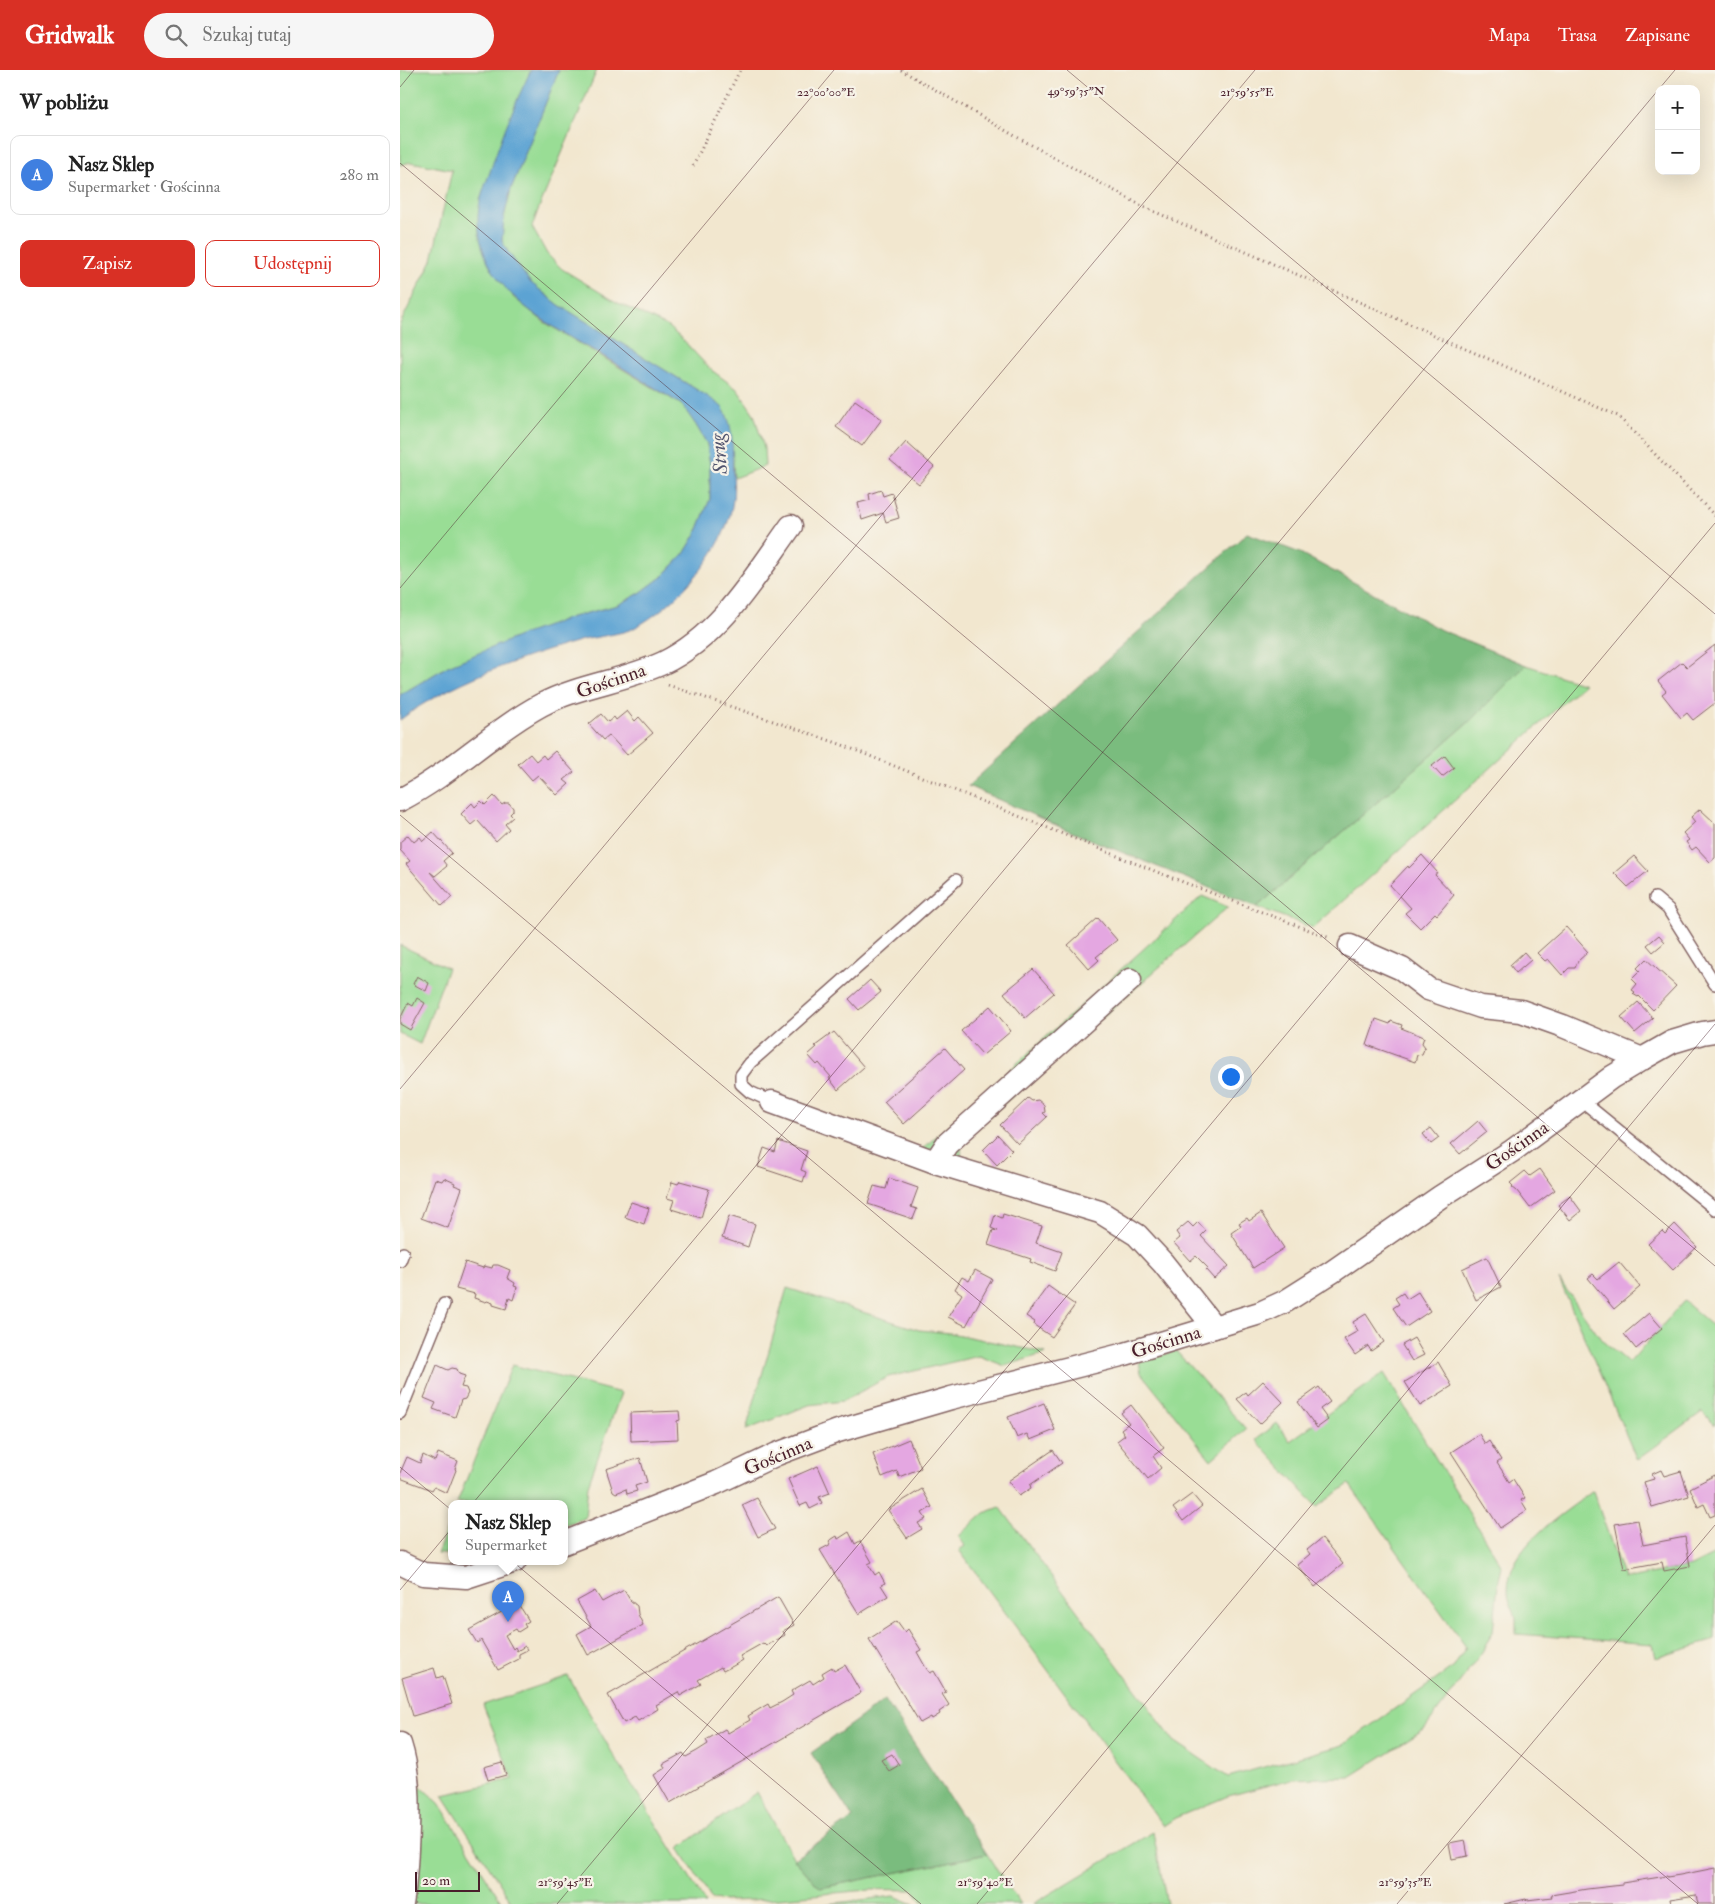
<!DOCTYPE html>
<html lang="pl">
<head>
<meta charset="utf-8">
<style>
	body { margin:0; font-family:"IM FELL Double Pica",serif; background:#f6f6f6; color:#222 }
	.controls { position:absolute; right:15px; top:15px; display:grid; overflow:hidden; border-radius:10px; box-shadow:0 5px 20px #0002 }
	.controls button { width:45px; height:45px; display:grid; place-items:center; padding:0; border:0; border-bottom:1px solid #e0e0e0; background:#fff; color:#222; font:25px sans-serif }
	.scale { position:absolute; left:15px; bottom:12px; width:65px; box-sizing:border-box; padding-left:5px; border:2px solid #4a1f2b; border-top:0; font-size:14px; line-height:18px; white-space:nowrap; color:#4a1f2b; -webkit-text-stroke:4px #f7f3e8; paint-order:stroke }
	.you { position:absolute; left:830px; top:1006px; width:18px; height:18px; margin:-12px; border:4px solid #fff; border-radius:50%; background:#1a73e8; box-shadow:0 0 0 8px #1a73e833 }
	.badge { display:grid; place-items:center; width:32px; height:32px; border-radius:50%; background:#d93025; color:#fff; font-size:16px; font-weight:700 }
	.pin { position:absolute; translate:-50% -41px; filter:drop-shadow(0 1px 2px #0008) }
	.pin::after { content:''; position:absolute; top:26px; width:18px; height:15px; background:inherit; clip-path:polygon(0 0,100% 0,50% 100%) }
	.popup { position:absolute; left:48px; top:1430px; width:120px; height:65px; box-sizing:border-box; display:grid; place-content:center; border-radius:10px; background:#fff; filter:drop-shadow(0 1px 4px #0005); font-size:16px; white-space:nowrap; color:#767676 }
	.popup b { font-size:19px; color:#222 }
	.popup::after { content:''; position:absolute; left:50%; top:100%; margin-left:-10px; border:10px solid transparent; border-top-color:#fff }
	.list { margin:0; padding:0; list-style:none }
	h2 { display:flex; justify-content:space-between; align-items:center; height:65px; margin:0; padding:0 20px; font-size:21px }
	h2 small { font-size:16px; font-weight:400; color:#767676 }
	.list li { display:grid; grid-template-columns:32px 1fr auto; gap:15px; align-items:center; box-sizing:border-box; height:80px; margin:0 10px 10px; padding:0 10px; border:1px solid #e0e0e0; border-radius:10px }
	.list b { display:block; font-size:19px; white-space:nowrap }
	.list p { margin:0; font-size:16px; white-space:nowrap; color:#767676 }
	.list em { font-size:16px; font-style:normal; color:#767676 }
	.actions { display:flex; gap:10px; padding:15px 20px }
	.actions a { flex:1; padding:11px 0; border:1px solid #d93025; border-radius:10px; text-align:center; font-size:18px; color:#d93025 }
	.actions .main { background:#d93025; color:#fff }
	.icon { flex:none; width:28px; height:28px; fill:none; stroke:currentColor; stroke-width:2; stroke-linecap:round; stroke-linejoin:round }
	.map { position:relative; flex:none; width:1315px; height:1834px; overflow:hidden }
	header { display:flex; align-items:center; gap:30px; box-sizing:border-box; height:70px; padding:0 25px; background:#d93025; color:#fff }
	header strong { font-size:24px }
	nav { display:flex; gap:28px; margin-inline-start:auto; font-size:18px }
	.search { width:350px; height:45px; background:#f6f6f6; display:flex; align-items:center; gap:12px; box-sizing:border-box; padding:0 18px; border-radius:28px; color:#767676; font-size:19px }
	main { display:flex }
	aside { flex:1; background:#fff }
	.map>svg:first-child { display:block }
	.green { fill:#99dd95; stroke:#727e60 }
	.forest { fill:#7abc7e; stroke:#626e54 }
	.water { fill:#5ca3d3; stroke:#53617f }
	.building { fill:#e4a7e1 }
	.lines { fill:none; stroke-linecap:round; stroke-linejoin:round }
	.service-casing { stroke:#856564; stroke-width:14 }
	.minor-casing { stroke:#856564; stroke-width:25 }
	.path { stroke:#856564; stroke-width:3; stroke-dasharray:1 4; stroke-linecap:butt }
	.service { stroke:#fff; stroke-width:11 }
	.minor { stroke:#fff; stroke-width:22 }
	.ticks { fill:none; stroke:#4a1f2b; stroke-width:1; stroke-opacity:0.45 }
	.labels { text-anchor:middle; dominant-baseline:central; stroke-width:4.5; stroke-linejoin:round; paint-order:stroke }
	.street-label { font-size:19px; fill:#4a1f2b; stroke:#f7f3e8 }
	.water-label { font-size:20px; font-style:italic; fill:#51546e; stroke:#f7f3e8 }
	.ticks-label { font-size:12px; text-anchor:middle; fill:#4a1f2b; stroke:#f7f3e8; stroke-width:4.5; stroke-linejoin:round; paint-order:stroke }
</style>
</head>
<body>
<header>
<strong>Gridwalk</strong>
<div class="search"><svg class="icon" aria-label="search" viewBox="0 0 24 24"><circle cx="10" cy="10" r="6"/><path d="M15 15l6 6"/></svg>Szukaj tutaj</div>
<nav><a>Mapa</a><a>Trasa</a><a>Zapisane</a></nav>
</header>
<main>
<aside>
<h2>W pobliżu<small></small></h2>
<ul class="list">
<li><span class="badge" style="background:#3f7fe0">A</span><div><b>Nasz Sklep</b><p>Supermarket · Gościnna</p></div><em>280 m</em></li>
</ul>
<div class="actions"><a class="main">Zapisz</a><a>Udostępnij</a></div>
</aside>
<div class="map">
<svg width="1315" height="1834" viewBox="0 0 1315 1834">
	<rect width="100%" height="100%" fill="#f7f3e8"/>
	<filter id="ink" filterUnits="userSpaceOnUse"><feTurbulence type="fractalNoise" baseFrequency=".02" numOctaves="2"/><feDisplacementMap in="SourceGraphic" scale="10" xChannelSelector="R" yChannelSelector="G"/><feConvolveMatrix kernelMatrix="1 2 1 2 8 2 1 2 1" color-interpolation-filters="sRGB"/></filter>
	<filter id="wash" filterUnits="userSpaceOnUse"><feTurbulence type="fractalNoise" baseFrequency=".0096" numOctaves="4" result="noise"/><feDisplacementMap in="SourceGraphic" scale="20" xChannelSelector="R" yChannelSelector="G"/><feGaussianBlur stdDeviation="1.12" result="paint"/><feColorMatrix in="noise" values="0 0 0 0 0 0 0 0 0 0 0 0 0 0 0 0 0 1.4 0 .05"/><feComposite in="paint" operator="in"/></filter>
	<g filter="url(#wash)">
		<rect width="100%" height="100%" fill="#f2e7cf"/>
		<g class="green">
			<polygon points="0,0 131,0 80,130 113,227 144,252 282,335 296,355 307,374 310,395 310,429 296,464 284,484 263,506 240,523 218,535 172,547 48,596 0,625 0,254 32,190 52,100 11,92 0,95"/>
			<polygon points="159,0 197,0 138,140 132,157 147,184 162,199 216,232 267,256 283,270 310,299 337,319 354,344 364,378 365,396 334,408 332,378 307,326 159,235 130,212 108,182 102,171 104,147 111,119"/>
			<polygon points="1126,595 1184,614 913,858 857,837 1069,652"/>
			<polygon points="802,826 828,837 561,1071 562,1096 519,1082"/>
			<polygon points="0,875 48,898 20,974 0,964"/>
			<polygon points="1159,1209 1200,1268 1229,1293 1284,1231 1315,1258 1315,1355 1302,1342 1237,1390"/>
			<polygon points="387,1218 519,1260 550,1263 646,1283 605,1296 579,1286 488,1307 443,1331 409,1335 346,1360"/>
			<polygon points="776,1281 846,1359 811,1390 741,1303 739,1292"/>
			<polygon points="112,1295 221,1323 188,1415 185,1448 164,1455 164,1433 57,1433"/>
			<polygon points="984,1303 1102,1497 1098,1515 1093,1562 1082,1582 1024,1660 950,1707 892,1709 828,1726 775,1748 763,1756 559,1480 565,1476 559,1466 585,1443 600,1437 774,1671 828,1707 943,1675 1054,1597 1066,1577 949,1414 917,1437 856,1370 877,1353 890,1371"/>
			<path d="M1193,1421L1224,1509L1291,1496L1315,1484V1570L1256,1588L1253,1574L1116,1564C1116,1559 1116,1553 1116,1548C1114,1540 1108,1531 1108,1523C1106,1477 1161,1446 1193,1421Z"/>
			<polygon points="52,1446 52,1484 37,1484"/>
			<polygon points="168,1606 214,1686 306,1834 113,1834 43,1725 113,1709 83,1635"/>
			<polygon points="18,1714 39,1733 103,1834 11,1834"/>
			<path d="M357,1722L394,1789L420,1818L587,1784L620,1834H525L513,1820C499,1820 485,1819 471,1820C435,1822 339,1834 312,1830L279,1778Z"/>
			<polygon points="753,1762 767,1834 633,1834"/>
			<polygon points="494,1826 514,1834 427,1834"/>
		</g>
		<g class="forest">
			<polygon points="847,463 900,483 1041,560 1126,595 1069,652 857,837 667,760 568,716"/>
			<polygon points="485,1630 587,1784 420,1818 394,1789 453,1748 411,1683"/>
		</g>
		<path class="water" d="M131,0H159L111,119L104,147L102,171L108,182L130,212L159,235L307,326C311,329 318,333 322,337C335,355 332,383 333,404C334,416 334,429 331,441C321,486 274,537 234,558C224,564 193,567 179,571C121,588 49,612 0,650V625L48,596L119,566L172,547L218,535L240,523L263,506L284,484L296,464L310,429V395L307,374L296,355L282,335C254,317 226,300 198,283C146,253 82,221 78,153C77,135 84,118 90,102C101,67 115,33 131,0Z"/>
		<g id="blocks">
			<g class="building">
				<polygon points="455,330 482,349 462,376 436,357"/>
				<polygon points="506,372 534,397 519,414 490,390"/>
				<polygon points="481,420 483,426 492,423 499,448 486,452 483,443 462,450 458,433 470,430 469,424"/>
				<polygon points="1315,575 1315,633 1293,650 1287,643 1281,648 1262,624 1266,621 1258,611 1282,592 1287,597"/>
				<polygon points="227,641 235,651 239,647 253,663 227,685 209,665 203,670 189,654 201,644 208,652 214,647 216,650"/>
				<polygon points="155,681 174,702 164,710 169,714 157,725 138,705 132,710 118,694 130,684 136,691 143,685 146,689"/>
				<polygon points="1045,686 1054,698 1042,707 1032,696"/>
				<polygon points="94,726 102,735 105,733 109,733 113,738 113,741 110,744 113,747 105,754 109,759 96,771 77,750 71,755 61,744 72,733 75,737 81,731 85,735"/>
				<polygon points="1300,739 1315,753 1315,788 1310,792 1296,777 1292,780 1286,772 1289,770 1283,763 1295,752 1291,747"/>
				<polygon points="33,762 52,783 43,791 47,796 35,806 30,802 52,827 42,836 6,794 10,791 0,780 0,772 8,765 14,772 20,767 23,771"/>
				<polygon points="1022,785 1037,802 1035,805 1054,825 1037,845 1035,843 1020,858 1005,843 1011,838 990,815 1008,796 1009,798"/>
				<polygon points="1234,786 1248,801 1228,817 1214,803"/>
				<polygon points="698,848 717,870 696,887 699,890 689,899 668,875"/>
				<polygon points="1166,857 1188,882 1178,891 1175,898 1169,898 1162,905 1148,889 1145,891 1137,883"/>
				<polygon points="1259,865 1265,872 1253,882 1247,875"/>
				<polygon points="1124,882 1131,890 1116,903 1110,895"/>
				<polygon points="1246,889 1276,916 1253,940 1239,926 1238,927 1233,924 1235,922 1232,920 1237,914 1232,909 1240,901 1237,898"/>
				<polygon points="633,899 654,923 625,948 604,923"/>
				<polygon points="17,906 29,913 26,921 13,914"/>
				<polygon points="470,910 481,922 459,940 449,929"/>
				<polygon points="17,928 25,933 10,960 0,954 0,949 8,933 13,936"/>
				<polygon points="1238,932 1253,948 1235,963 1221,947"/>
				<polygon points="590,936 611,961 583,985 561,961"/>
				<polygon points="976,949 990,954 991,951 1002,955 1001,958 1024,967 1022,973 1025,977 1022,984 1017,985 1015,992 967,975"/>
				<polygon points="434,962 464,997 438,1020 429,1008 431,1007 419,993 417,995 408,985 417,977 415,976"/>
				<polygon points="545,978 564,1000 504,1054 484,1032"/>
				<polygon points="628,1028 632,1031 638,1030 644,1035 645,1042 643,1043 647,1047 618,1074 600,1055"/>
				<polygon points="1078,1051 1087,1062 1060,1084 1051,1074"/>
				<polygon points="1031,1058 1039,1068 1031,1074 1023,1064"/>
				<polygon points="598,1065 612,1080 597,1095 583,1080"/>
				<polygon points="378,1071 407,1081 401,1100 406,1102 403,1112 358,1097 364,1078 375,1082"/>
				<polygon points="1140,1099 1155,1120 1130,1138 1117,1121 1112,1117 1113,1116 1110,1113 1125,1101 1130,1106"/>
				<polygon points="44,1108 55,1113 54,1115 62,1118 48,1158 21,1148 35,1109 42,1111"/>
				<polygon points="489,1108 518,1118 511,1137 517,1139 513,1149 468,1134 474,1116 486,1119"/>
				<polygon points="280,1111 309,1119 301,1148 271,1139 274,1130 267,1128 272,1112 278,1114"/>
				<polygon points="1170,1126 1181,1141 1170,1150 1158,1135"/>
				<polygon points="231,1132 249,1138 244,1154 225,1147"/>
				<polygon points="861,1143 884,1178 853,1198 831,1163 841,1156 839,1153 847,1148 849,1151"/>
				<polygon points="603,1144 642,1156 636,1173 662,1182 655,1201 630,1192 631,1189 588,1175 593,1160 598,1161 591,1158 595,1145 602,1148"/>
				<polygon points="329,1146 355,1154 348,1177 322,1168"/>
				<polygon points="788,1152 793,1157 798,1152 806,1161 801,1166 829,1196 814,1209 806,1200 808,1198 796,1186 790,1191 774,1173 780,1168 776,1162"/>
				<polygon points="1275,1154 1297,1177 1273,1200 1248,1174 1262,1161 1265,1164"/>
				<polygon points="1087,1187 1101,1217 1076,1230 1062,1199"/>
				<polygon points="65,1192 83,1198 84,1196 92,1198 93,1195 98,1195 110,1200 107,1208 115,1213 114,1216 117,1217 113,1230 109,1228 106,1239 93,1235 93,1233 87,1231 86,1232 74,1228 75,1224 56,1219"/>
				<polygon points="1219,1192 1240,1217 1214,1239 1188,1208 1193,1204 1198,1209"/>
				<polygon points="575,1200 592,1209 566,1256 548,1247 562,1224 555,1219 562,1207 569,1211"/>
				<polygon points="648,1216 675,1235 652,1267 634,1255 635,1252 626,1246"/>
				<polygon points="1018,1222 1030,1241 1006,1257 993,1238 999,1234 995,1228 1003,1223 1007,1229"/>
				<polygon points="1249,1243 1262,1258 1236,1279 1224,1264"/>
				<polygon points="966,1244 984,1272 971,1281 968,1276 955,1285 944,1269 958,1261 953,1252"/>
				<polygon points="1014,1268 1024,1285 1012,1291 1002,1275"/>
				<polygon points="1038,1292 1052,1316 1020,1336 1005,1312"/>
				<polygon points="37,1295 48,1300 52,1298 57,1299 59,1304 65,1306 61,1317 66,1318 68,1323 65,1329 61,1330 55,1347 33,1339 36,1333 24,1328"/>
				<polygon points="863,1311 883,1332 860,1354 837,1329 846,1322 848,1325"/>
				<polygon points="919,1317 930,1332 920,1339 928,1350 917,1358 898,1332"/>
				<polygon points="644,1333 655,1360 630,1370 627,1364 617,1368 608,1347"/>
				<polygon points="731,1335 764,1378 753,1386 761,1398 748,1409 717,1371 725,1365 721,1359 729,1353 721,1343"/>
				<polygon points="279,1341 280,1350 277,1351 278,1369 231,1371 230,1343"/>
				<polygon points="1079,1364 1085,1374 1089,1371 1101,1390 1097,1393 1103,1402 1109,1412 1113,1409 1125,1428 1121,1430 1127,1440 1100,1458 1051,1382"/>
				<polygon points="509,1369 521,1398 499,1407 497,1401 482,1407 473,1384"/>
				<polygon points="653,1380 662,1393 630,1415 631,1418 619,1426 608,1411"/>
				<polygon points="38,1383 58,1391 55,1399 56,1400 47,1423 34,1417 32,1420 0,1408 0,1403 7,1387 20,1393 23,1385 35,1391"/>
				<polygon points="240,1388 247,1412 235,1416 237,1421 227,1424 226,1419 216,1423 213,1421 206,1399"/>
				<polygon points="418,1396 430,1423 419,1427 422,1433 410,1439 407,1433 400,1436 388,1409"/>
				<polygon points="1261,1400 1264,1406 1281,1401 1289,1426 1252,1437 1244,1412 1254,1409 1252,1404"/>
				<polygon points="1315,1405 1315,1445 1310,1447 1304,1434 1298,1437 1290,1418"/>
				<polygon points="522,1419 532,1437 522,1443 526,1449 518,1453 522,1459 507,1468 488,1440"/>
				<polygon points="792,1424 802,1436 783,1451 773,1438"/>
				<polygon points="357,1428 375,1459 358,1467 342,1435"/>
				<polygon points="1238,1450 1243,1475 1285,1467 1290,1496 1264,1501 1262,1492 1224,1499 1215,1454"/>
				<polygon points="449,1462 455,1474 460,1471 472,1492 468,1494 475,1505 479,1502 485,1513 481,1515 488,1526 459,1544 420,1480 431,1474 429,1471 437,1466 438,1469"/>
				<polygon points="922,1468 943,1494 915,1517 897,1495 910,1484 907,1480"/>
				<polygon points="224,1520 230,1530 237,1536 238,1544 243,1555 188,1585 177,1564 191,1556 177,1531 195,1521 202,1532"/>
				<polygon points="378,1527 394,1555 383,1561 385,1565 366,1576 363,1573 340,1586 343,1590 333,1596 323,1601 321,1597 298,1610 301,1614 280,1626 278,1622 256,1635 258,1639 238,1651 235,1647 224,1653 208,1625"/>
				<polygon points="118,1533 129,1551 124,1554 126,1557 118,1562 116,1559 105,1565 113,1579 115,1577 117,1581 125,1576 127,1580 119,1584 119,1589 98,1600 81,1570 77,1573 69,1560"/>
				<polygon points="497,1551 505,1562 508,1559 521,1580 517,1582 526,1598 530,1603 534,1601 546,1622 542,1624 549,1635 539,1642 540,1644 532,1649 531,1647 520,1653 469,1569"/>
				<polygon points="445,1595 461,1623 270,1733 254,1705 265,1698 263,1694 283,1683 286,1687 297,1681 308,1674 306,1670 325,1659 328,1663 350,1650 348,1646 368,1634 370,1638 382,1632 393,1625 391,1621 410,1610 413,1614 424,1607 422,1603 432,1597 434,1601"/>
				<polygon points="34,1598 37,1608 43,1606 52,1634 13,1646 2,1608"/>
				<polygon points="492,1684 499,1695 489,1701 481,1690"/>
				<polygon points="102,1692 106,1705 88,1710 84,1697"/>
				<polygon points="1065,1770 1068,1786 1052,1789 1049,1773"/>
				<polygon points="1315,1798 1315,1834 1298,1834 1296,1825 1270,1829 1271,1834 1104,1834 1126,1829 1127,1830 1152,1827 1151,1825 1187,1819 1222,1815 1222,1813 1267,1806 1267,1807 1280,1805"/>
			</g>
		</g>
	</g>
	<g filter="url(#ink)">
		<use href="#blocks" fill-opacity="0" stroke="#856564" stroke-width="1"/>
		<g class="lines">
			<g class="service-casing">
				<g id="service">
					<polyline points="1255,828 1268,839 1315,914"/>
					<polyline points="1181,1030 1315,1139"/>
					<polyline points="372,1032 350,1022 341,1014 341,1005 350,993 556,810"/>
					<polyline points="0,1191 3,1183"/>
					<polyline points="0,1343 44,1234"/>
				</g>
			</g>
			<g class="minor-casing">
				<g id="minor">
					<path d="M0,730C51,704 91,662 141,635C179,615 224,611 263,593C321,565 355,506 391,456"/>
					<polyline points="950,876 1002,899 1028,919 1081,937 1121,941 1163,956 1242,989"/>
					<polyline points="372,1032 535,1092 700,1142 737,1165 763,1193 814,1257"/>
					<polyline points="535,1092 547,1074 730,910"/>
					<polyline points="164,1473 316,1413 377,1384 438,1361 551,1328 725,1284 860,1243 886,1231 932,1202 1040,1127 1112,1081 1212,1007 1242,989 1272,972 1302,963 1315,961"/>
					<polyline points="0,1493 23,1504 66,1507 115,1491"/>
					<path d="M0,1674C11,1708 9,1744 7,1779C6,1798 5,1816 2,1834"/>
				</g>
			</g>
			<g class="path">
				<polyline points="501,0 615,66 744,137 1218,346 1315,446"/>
				<polyline points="293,96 340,0"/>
				<polyline points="268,615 440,674 762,804 930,868"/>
			</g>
			<use href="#service" class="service"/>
			<use href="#minor" class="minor"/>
		</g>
	</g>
	<path class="ticks" d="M667,0L1315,544M0,17L14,0M1259,19L1275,0M0,93L1315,1196M0,518L434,0M0,745L1298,1834M0,1019L855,0M0,1397L521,1834M0,1520L1259,19M157,1834L1315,453M577,1834L1315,954M997,1834L1315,1455"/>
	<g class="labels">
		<g class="street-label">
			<text transform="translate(211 611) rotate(-19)">Gościnna</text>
			<text transform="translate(1117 1076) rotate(-35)">Gościnna</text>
			<text transform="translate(766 1272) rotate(-17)">Gościnna</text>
			<text transform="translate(378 1386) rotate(-23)">Gościnna</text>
		</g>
		<g class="water-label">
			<text transform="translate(319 384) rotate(-96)">Strug</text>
		</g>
	</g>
	<g class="ticks-label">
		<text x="676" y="25">49°59'35"N</text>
		<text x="426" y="26">22°00'00"E</text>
		<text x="847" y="26">21°59'55"E</text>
		<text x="165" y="1816">21°59'45"E</text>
		<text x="585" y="1816">21°59'40"E</text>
		<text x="1005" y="1816">21°59'35"E</text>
	</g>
</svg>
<div class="controls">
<button>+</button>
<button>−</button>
</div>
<div class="scale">20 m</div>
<div class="you"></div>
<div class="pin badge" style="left:108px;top:1552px;background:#3f7fe0">A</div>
<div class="popup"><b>Nasz Sklep</b>Supermarket</div>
</div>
</main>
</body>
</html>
